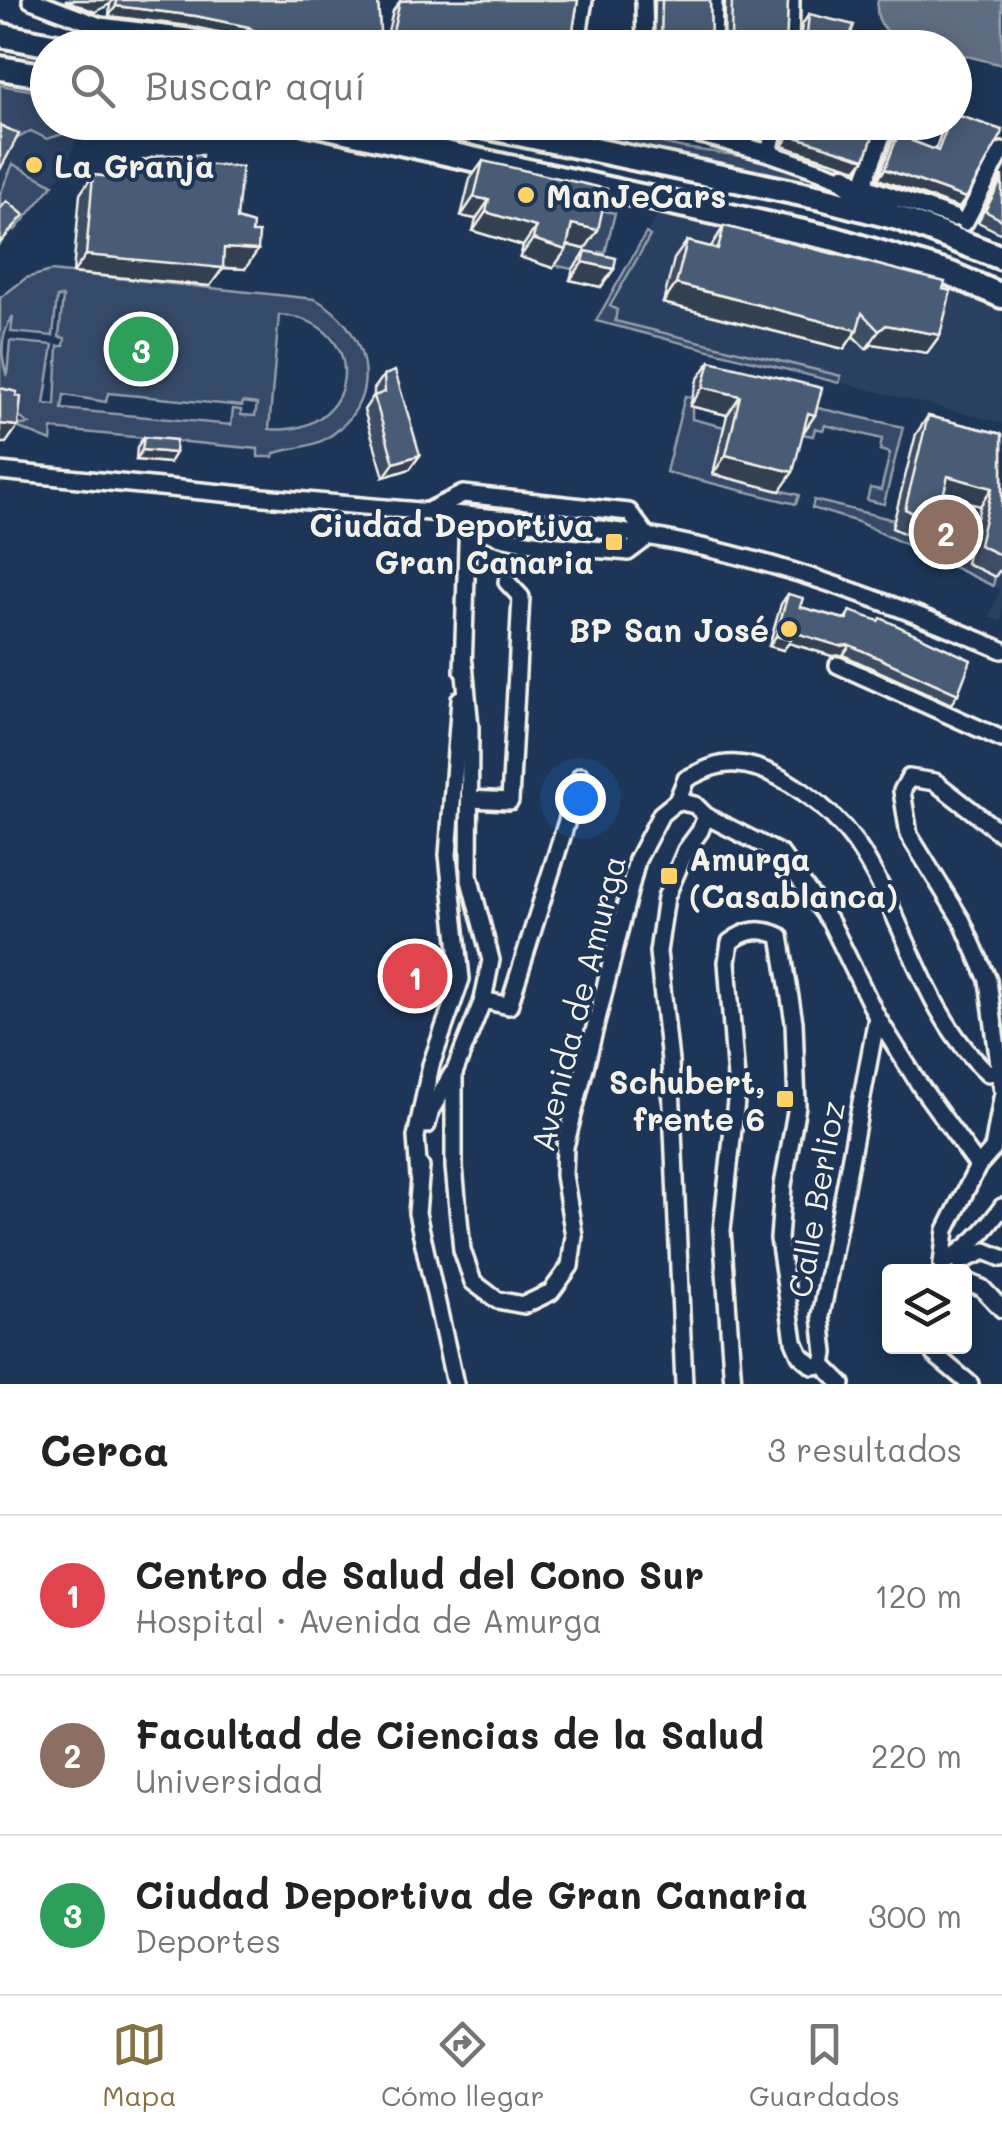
<!DOCTYPE html>
<html lang="es">
<head>
<meta charset="utf-8">
<style>
	body { margin:0; font-family:Mali,sans-serif; background:#f6f6f6; color:#222 }
	.controls { position:absolute; right:30px; bottom:30px; display:grid; overflow:hidden; border-radius:10px; box-shadow:0 5px 25px #0003 }
	.controls button { width:90px; height:90px; display:grid; place-items:center; padding:0; border:0; border-bottom:2px solid #e0e0e0; background:#fff; color:#222; font:50px sans-serif }
	.you { position:absolute; left:580px; top:798px; width:35px; height:35px; margin:-25px; border:8px solid #fff; border-radius:50%; background:#1a73e8; box-shadow:0 0 0 15px #1a73e833 }
	.badge { display:grid; place-items:center; width:65px; height:65px; border-radius:50%; background:#857141; color:#fff; font-size:32px; font-weight:700 }
	.pin { position:absolute; translate:-50% -50%; border:5px solid #fff; box-shadow:0 2px 10px #0006 }
	.list { margin:0; padding:0; list-style:none }
	h2 { display:flex; justify-content:space-between; align-items:center; height:130px; margin:0; padding:0 40px; font-size:42px }
	h2 small { font-size:32px; font-weight:400; color:#767676 }
	.list li { display:grid; grid-template-columns:65px 1fr auto; gap:30px; align-items:center; box-sizing:border-box; height:160px; padding:0 40px; border-top:2px solid #e0e0e0 }
	.list b { display:block; font-size:38px; white-space:nowrap }
	.list p { margin:0; font-size:32px; white-space:nowrap; color:#767676 }
	.list em { font-size:32px; font-style:normal; color:#767676 }
	.icon { flex:none; width:55px; height:55px; fill:none; stroke:currentColor; stroke-width:2; stroke-linecap:round; stroke-linejoin:round }
	.map { position:relative; flex:none; width:1002px; height:1384px; overflow:hidden }
	.search { position:absolute; background:#fff; box-shadow:0 5px 25px #0003; left:30px; right:30px; top:30px; height:110px; display:flex; align-items:center; gap:25px; box-sizing:border-box; padding:0 35px; border-radius:55px; color:#767676; font-size:38px }
	.sheet { height:610px; background:#fff }
	nav { display:flex; justify-content:space-around; align-items:center; box-sizing:border-box; height:140px; border-top:2px solid #e0e0e0; background:#fff; font-size:28px; color:#767676 }
	nav a { display:grid; justify-items:center; gap:5px }
	nav .on { color:#857141 }
	.map>svg:first-child { display:block }
	.built { fill:#2a4060 }
	.green { fill:#354a67; stroke:#949ea8; stroke-width:2.5; fill-rule:evenodd }
	.water { fill:#5e6d82; stroke:#9aa2ab; stroke-width:2.5 }
	.lines { fill:none; stroke-linecap:round; stroke-linejoin:round }
	.minor-casing { stroke:#f4f1e8; stroke-width:22 }
	.highway-casing { stroke:#f4f1e8; stroke-width:30 }
	.minor { stroke:#1d3557; stroke-width:15 }
	.highway { stroke:#1d3557; stroke-width:22 }
	.wall { fill:#3e4e64; stroke:#f4f1e8; stroke-width:2.5 }
	.shaded-wall { fill:#324051; stroke:#f4f1e8; stroke-width:2.5 }
	.building { fill:#485b74; stroke:#f4f1e8; stroke-width:2.5 }
	.poi-dot { fill:#ffd166; stroke:#1d3557; stroke-width:4 }
	.labels { text-anchor:middle; dominant-baseline:central; stroke-width:8; stroke-linejoin:round; paint-order:stroke }
	.poi-label { font-size:32px; font-weight:bold; fill:#f4f1e8; stroke:#1d3557; text-anchor:start }
	.street-label { font-size:32px; fill:#f4f1e8; stroke:#1d3557 }
</style>
</head>
<body>
<div class="map">
<svg width="1002" height="1384" viewBox="0 0 1002 1384">
	<rect width="100%" height="100%" fill="#1d3557"/>
	<filter id="ink" filterUnits="userSpaceOnUse"><feTurbulence type="fractalNoise" baseFrequency=".01" numOctaves="2"/><feDisplacementMap in="SourceGraphic" scale="20" xChannelSelector="R" yChannelSelector="G"/><feConvolveMatrix kernelMatrix="1 2 1 2 8 2 1 2 1" color-interpolation-filters="sRGB"/></filter>
	<g filter="url(#ink)">
		<g class="built">
			<polygon points="0,85 47,93 48,122 83,123 65,169 0,248"/>
			<polygon points="658,214 874,264 931,281 986,303 1002,313 1002,423 596,321"/>
			<polygon points="916,434 1002,456 1002,622 989,617 1000,590 890,537"/>
		</g>
		<g class="green">
			<polygon points="0,85 47,93 48,122 83,123 80,135 69,132 47,139 31,131 18,138 0,130"/>
			<polygon points="519,123 576,123 684,148 756,158 833,182 851,192"/>
			<polygon points="13,164 53,185 15,230 0,218 0,194"/>
			<polygon points="594,209 615,213 605,253 599,252 594,274 554,265 559,243"/>
			<polygon points="646,233 650,236 610,306 617,310 615,321 841,376 839,383 596,321"/>
			<path d="M51,271L315,299C366,326 387,395 333,434C314,448 296,447 274,453L273,457H258V449L52,429L51,441L19,428L20,425L29,424L0,403V298L26,278ZM57,297H63L59,337L65,338L64,346H58L55,405L44,404L53,345L10,341L7,376C0,355 0,335 13,316L11,332L53,336ZM279,315C373,321 361,438 269,429ZM108,393L242,406L243,402L257,404L255,416L241,415V410L233,409L231,425L62,409L64,395L106,402Z"/>
			<polygon points="685,396 692,398 692,419 724,427 713,474 799,495 796,504 666,472"/>
			<polygon points="809,406 903,427 884,504 867,500 870,488 881,490 890,453 880,450 882,439 825,425 823,430 815,428 813,436 802,434"/>
			<polygon points="814,500 894,520 893,528 924,540 969,551 995,577 993,586 858,522 812,508"/>
		</g>
		<path class="water" d="M878,0H1002V65L955,53L954,48C925,48 869,41 878,0Z"/>
		<g class="lines">
			<g class="minor-casing">
				<g id="minor">
					<polyline points="31,0 100,26 188,37 240,48"/>
					<polyline points="644,0 645,48"/>
					<polyline points="576,48 584,0"/>
					<polyline points="713,48 714,0"/>
					<polyline points="790,48 791,0"/>
					<polyline points="653,122 769,153 954,218"/>
					<polyline points="769,153 776,122"/>
					<polyline points="863,186 887,122"/>
					<polyline points="965,222 1002,151"/>
					<path d="M0,471C128,484 257,497 385,508C483,517 583,523 679,542C791,565 897,605 1002,650"/>
					<polyline points="428,511 463,494 629,512 648,537"/>
					<path d="M468,515C473,521 478,527 485,531C512,545 595,549 628,552L648,537"/>
					<polyline points="464,664 470,727 469,876 491,960 483,1000 454,1073 454,1167 462,1250 473,1282 497,1300 524,1305 551,1292 570,1266 574,1236 564,1175 565,1147 637,860 661,814 677,801"/>
					<polyline points="838,665 1002,739"/>
					<polyline points="463,671 468,515"/>
					<polyline points="470,799 510,801 521,597 507,582"/>
					<path d="M677,801L686,779C702,771 718,762 737,764C779,767 831,809 855,842C905,914 921,1013 988,1073L1000,1071"/>
					<polyline points="677,801 695,805 706,816 781,854 831,923 877,1017 921,1087 978,1166"/>
					<polyline points="1002,834 935,782 909,778 902,791 909,835 962,921 988,980 1002,1087"/>
					<polyline points="483,1000 509,1006 581,776"/>
					<polyline points="427,1125 431,1110 452,1074"/>
					<polyline points="421,1167 417,1213 455,1384"/>
					<polyline points="419,1177 416,1137 431,1065 461,979 448,855 460,699"/>
					<polyline points="960,1262 985,1251 1002,1258"/>
					<polyline points="942,1264 946,1230 978,1166 993,1149 1002,1098"/>
					<path d="M942,1264C968,1249 985,1231 1002,1207"/>
					<polyline points="964,1280 982,1288 1002,1309"/>
					<polyline points="934,1354 970,1384"/>
					<polyline points="823,1365 825,1353 821,1316 877,1017"/>
					<polyline points="823,1365 842,1384"/>
					<polyline points="684,1384 670,1061 658,952 666,897 686,850 700,831 706,816"/>
					<path d="M733,1384L722,1230L737,1092L727,962L730,942C746,930 760,927 780,936L794,1022L797,1106L783,1185L779,1239L794,1341L800,1355L813,1366L823,1365"/>
				</g>
			</g>
			<g class="highway-casing">
				<g id="highway">
					<polyline points="0,35 67,48"/>
					<polyline points="0,68 48,76"/>
					<polyline points="305,122 835,239 951,274 1002,296"/>
					<polyline points="463,122 821,198 898,218 1002,258"/>
					<polyline points="845,179 887,210"/>
				</g>
			</g>
			<use href="#minor" class="minor"/>
			<use href="#highway" class="highway"/>
		</g>
		<g class="wall">
			<polygon points="65,0 378,0 381,48 266,48 250,43 242,37 189,26 109,16 110,4 95,12"/>
			<polygon points="411,0 578,0 572,36 575,48 384,48 393,11 400,1"/>
			<polygon points="655,0 710,0 711,44 717,48 654,48"/>
			<polygon points="725,0 788,0 786,48 724,48"/>
			<polygon points="809,14 848,42 866,48 799,48 802,25"/>
			<polygon points="719,122 770,122 761,139 724,129"/>
			<polygon points="788,122 878,122 865,159 857,169 782,146"/>
			<polygon points="949,122 959,208 878,179 892,142 899,132 912,141 935,150 945,123"/>
			<polygon points="483,161 585,249 568,245 566,250 553,268 520,257 523,246 473,231 476,219 461,216 470,179"/>
			<polygon points="201,164 237,219 245,269 223,268 210,286 73,273 80,194 93,175 110,177"/>
			<polygon points="1002,175 1002,234 978,222"/>
			<polygon points="724,226 943,289 940,335 927,353 873,344 866,349 853,336 844,349 663,303 674,259 687,241 711,247"/>
			<polygon points="586,251 614,269 601,287 570,280 573,269"/>
			<polygon points="710,361 815,415 803,433 780,491 713,474 727,415 690,406 697,380"/>
			<polygon points="384,375 420,455 410,469 384,477 364,410 374,395 374,389"/>
			<polygon points="928,416 1002,434 1002,572 999,571 995,577 966,563 980,506 943,496 936,524 923,542 892,528 916,434"/>
			<polygon points="144,437 169,463 136,460 137,447"/>
			<polygon points="788,594 800,607 845,619 850,611 958,694 951,704 843,655 832,656 789,643 783,650 769,646 781,604"/>
		</g>
		<g class="shaded-wall">
			<polygon points="65,0 113,0 110,4 95,12"/>
			<polygon points="116,6 196,16 249,27 242,37 189,26 109,16"/>
			<polygon points="257,33 310,48 266,48 250,43"/>
			<polygon points="729,122 744,122 768,129 761,139 724,129"/>
			<polygon points="790,135 865,159 857,169 782,146"/>
			<polygon points="885,169 966,198 959,208 878,179"/>
			<polygon points="474,197 489,200 476,219 461,216"/>
			<polygon points="486,212 536,227 523,246 473,231"/>
			<polygon points="572,224 598,230 585,249 559,243"/>
			<polygon points="533,239 566,250 553,268 520,257"/>
			<polygon points="224,248 258,250 245,269 212,267 223,268 210,286 73,273 86,255"/>
			<polygon points="583,262 614,269 601,287 570,280"/>
			<polygon points="676,284 857,330 844,349 663,303"/>
			<polygon points="886,325 940,335 927,353 873,344 866,349 879,331"/>
			<polygon points="703,387 740,396 727,415 690,406"/>
			<polygon points="808,413 815,415 802,434"/>
			<polygon points="0,424 18,426 6,443 0,443"/>
			<polygon points="142,450 175,453 169,463 136,460"/>
			<polygon points="420,455 410,469 384,477 394,463"/>
			<polygon points="726,455 793,472 780,491 713,474"/>
			<polygon points="948,476 992,488 980,506 935,494"/>
			<polygon points="793,632 850,645 843,655 832,656 789,643 783,650 769,646 776,636"/>
		</g>
		<g class="building">
			<polygon points="116,0 378,0 381,48 310,48 257,33 249,27 196,16 116,6"/>
			<polygon points="419,0 578,0 572,36 575,48 389,48 400,1"/>
			<polygon points="662,0 710,0 711,44 717,48 661,48"/>
			<polygon points="732,0 788,0 786,48 725,48 731,39"/>
			<polygon points="809,14 854,25 848,42 866,48 808,48 806,44"/>
			<polygon points="954,114 1002,130 1002,134 966,198 885,169 899,132 914,137 912,141 938,151 949,122 954,122"/>
			<polygon points="744,122 770,122 768,129"/>
			<polygon points="793,122 878,122 865,159 790,135"/>
			<polygon points="0,125 19,134 0,170"/>
			<polygon points="161,155 202,155 201,164 242,167 237,219 253,224 252,233 259,233 258,250 224,248 223,268 86,255 93,175 110,177 131,164"/>
			<polygon points="483,161 607,189 598,230 572,224 566,250 533,239 536,227 486,212 489,200 474,197"/>
			<polygon points="1002,179 1002,220 985,211"/>
			<polygon points="7,201 24,215 0,243 0,209"/>
			<polygon points="724,226 945,282 943,289 951,291 940,335 886,325 879,331 862,313 857,330 676,284 687,241 718,249"/>
			<polygon points="586,251 616,258 614,269 583,262"/>
			<polygon points="710,361 822,388 815,415 808,413 793,472 726,455 740,396 703,387"/>
			<polygon points="395,371 420,455 394,463 374,396 385,392 384,375"/>
			<polygon points="0,388 17,392 16,396 21,397 18,426 0,424"/>
			<polygon points="928,416 1002,434 1002,556 979,545 992,488 948,476 936,524 905,509"/>
			<polygon points="144,437 176,440 175,453 142,450"/>
			<polygon points="788,594 803,598 800,607 847,620 850,611 879,621 881,618 971,660 958,694 850,645 839,646 793,632 791,640 776,636"/>
		</g>
	</g>
	<g class="poi-dot">
		<circle cx="34" cy="165" r="10"/>
		<circle cx="526" cy="195" r="10"/>
		<rect x="604" y="532" width="20" height="20" rx="5"/>
		<circle cx="789" cy="629" r="10"/>
		<rect x="659" y="866" width="20" height="20" rx="5"/>
		<rect x="775" y="1089" width="20" height="20" rx="5"/>
	</g>
	<g class="labels">
		<g class="poi-label">
			<text x="54" y="165">La Granja</text>
			<text x="546" y="195">ManJeCars</text>
			<text x="594" y="524" text-anchor="end">Ciudad Deportiva<tspan x="594" dy="37">Gran Canaria</tspan></text>
			<text x="769" y="629" text-anchor="end">BP San José</text>
			<text x="689" y="858">Amurga<tspan x="689" dy="37">(Casablanca)</tspan></text>
			<text x="765" y="1081" text-anchor="end">Schubert,<tspan x="765" dy="37">frente 6</tspan></text>
		</g>
		<g class="street-label">
			<text transform="translate(577 1003) rotate(-76)">Avenida de Amurga</text>
			<text transform="translate(815 1199) rotate(-80)">Calle Berlioz</text>
		</g>
	</g>
</svg>
<div class="controls">
<button><svg class="icon" aria-label="layers" viewBox="0 0 24 24"><path d="M12 4l9 5-9 5-9-5zM3 14l9 5 9-5"/></svg></button>
</div>
<div class="you"></div>
<div class="pin badge" style="left:415px;top:976px;background:#e0444e">1</div>
<div class="pin badge" style="left:946px;top:532px;background:#8d6e63">2</div>
<div class="pin badge" style="left:141px;top:349px;background:#2e9e5b">3</div>
<div class="search"><svg class="icon" aria-label="search" viewBox="0 0 24 24"><circle cx="10" cy="10" r="6"/><path d="M15 15l6 6"/></svg>Buscar aquí</div>
</div>
<section class="sheet">
<h2>Cerca<small>3 resultados</small></h2>
<ul class="list">
<li><span class="badge" style="background:#e0444e">1</span><div><b>Centro de Salud del Cono Sur</b><p>Hospital · Avenida de Amurga</p></div><em>120 m</em></li>
<li><span class="badge" style="background:#8d6e63">2</span><div><b>Facultad de Ciencias de la Salud</b><p>Universidad</p></div><em>220 m</em></li>
<li><span class="badge" style="background:#2e9e5b">3</span><div><b>Ciudad Deportiva de Gran Canaria</b><p>Deportes</p></div><em>300 m</em></li>
</ul>
</section>
<nav>
<a class="on"><svg class="icon" aria-label="map" viewBox="0 0 24 24"><path d="M3 6l6-2 6 2 6-2v14l-6 2-6-2-6 2zM9 4v14M15 6v14"/></svg>Mapa</a>
<a><svg class="icon" aria-label="directions" viewBox="0 0 24 24"><path d="M12 3l9 9-9 9-9-9zM9 14v-3h6M13 9l2 2-2 2"/></svg>Cómo llegar</a>
<a><svg class="icon" aria-label="saved" viewBox="0 0 24 24"><path d="M7 4h10v16l-5-4-5 4z"/></svg>Guardados</a>
</nav>
</body>
</html>
